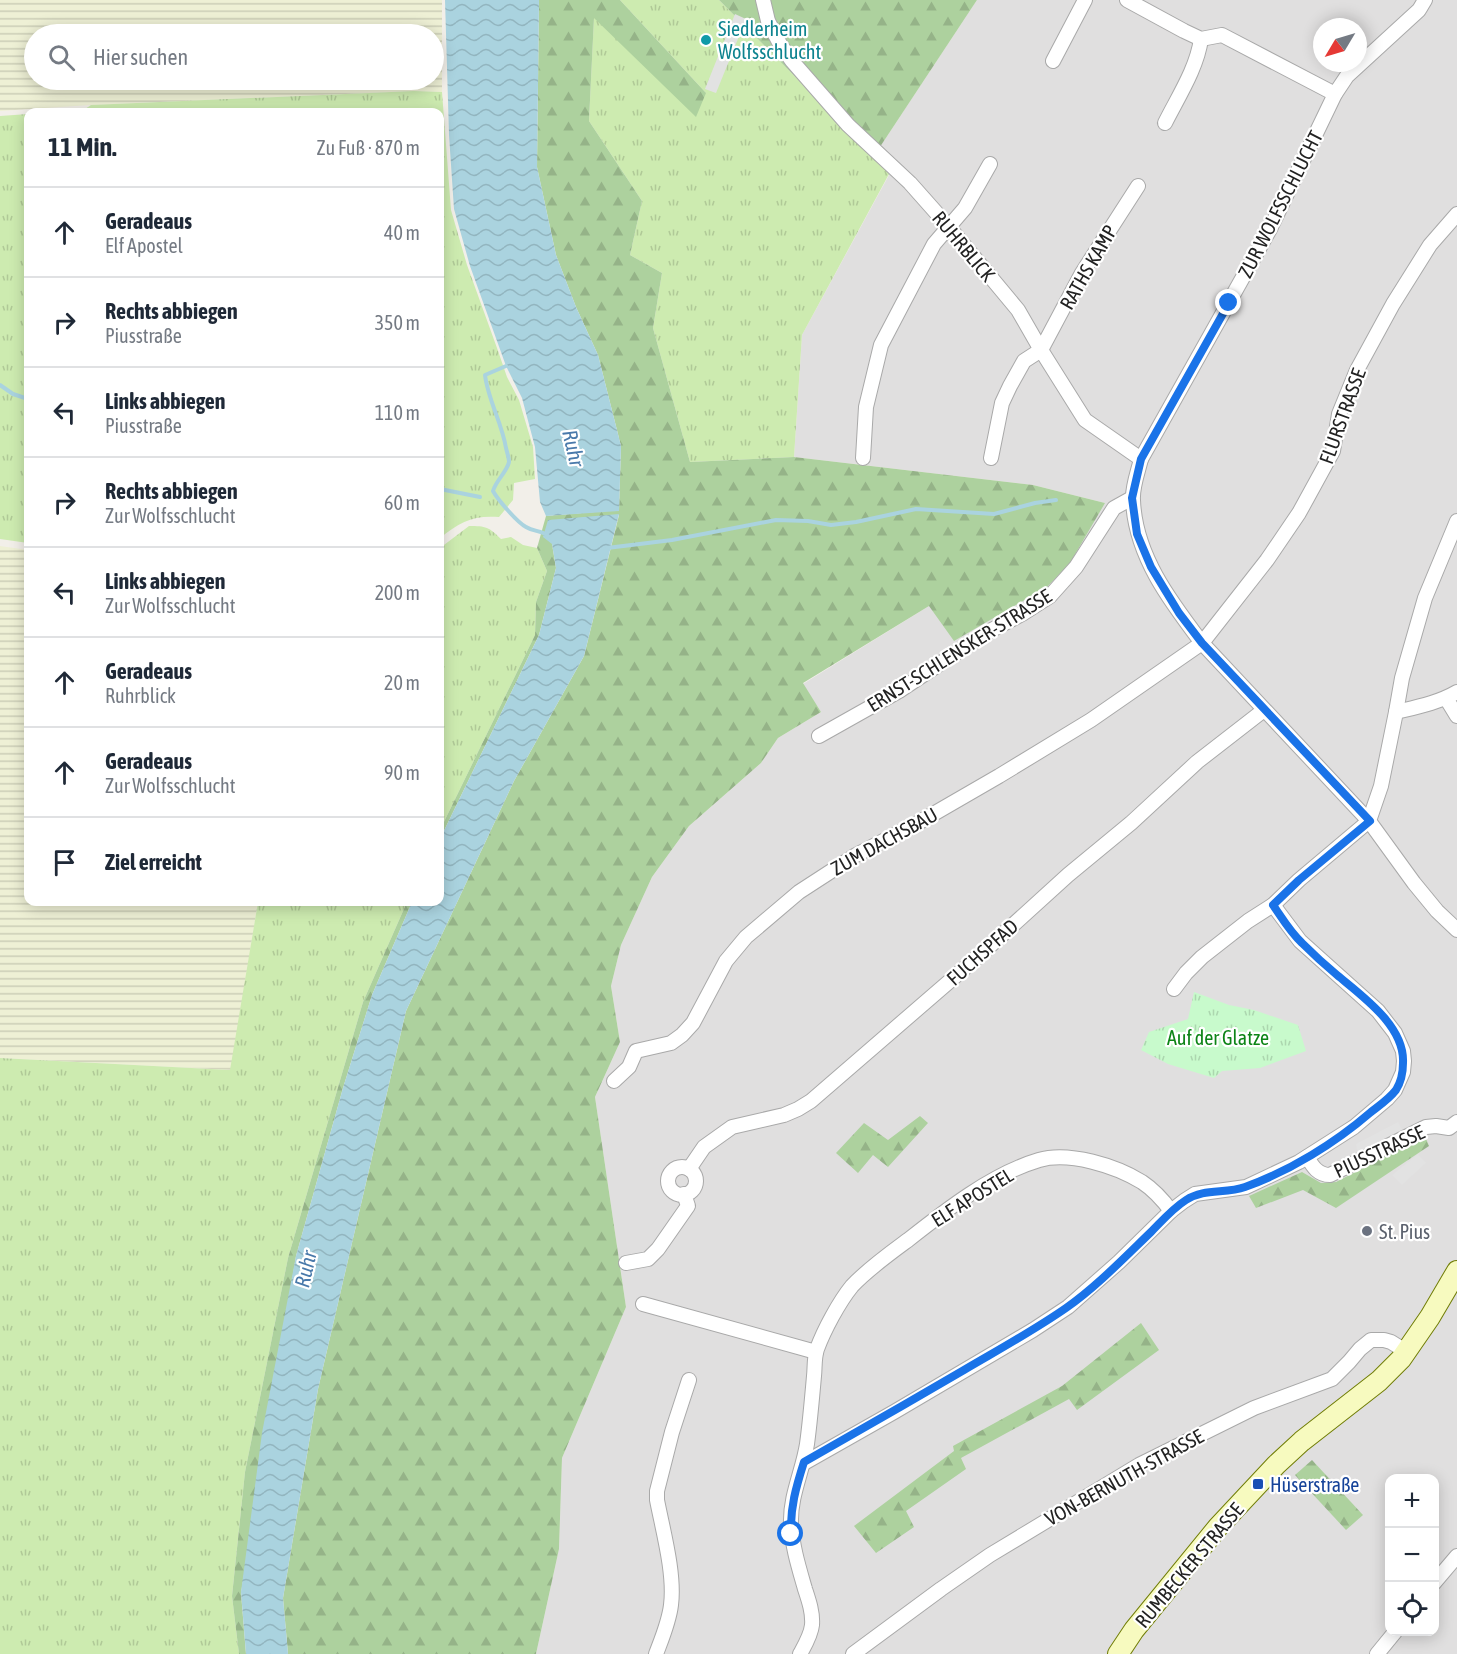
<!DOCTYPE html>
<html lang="de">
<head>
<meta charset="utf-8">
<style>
	body { margin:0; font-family:"Asap Condensed",sans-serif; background:#f6f6f7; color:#1f2937 }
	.controls { position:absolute; right:18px; bottom:18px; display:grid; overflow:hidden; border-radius:12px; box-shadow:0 3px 15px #0003 }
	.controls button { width:54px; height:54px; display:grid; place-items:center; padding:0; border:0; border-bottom:2px solid #e0e1e3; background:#fff; color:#1f2937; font:30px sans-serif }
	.compass { position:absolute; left:1313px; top:18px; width:54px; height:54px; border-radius:50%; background:#fff; box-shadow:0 3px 15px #0003; rotate:232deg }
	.stop { position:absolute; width:18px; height:18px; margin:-14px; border:4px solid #1a73e8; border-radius:50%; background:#fff }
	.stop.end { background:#1a73e8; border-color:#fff; box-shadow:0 2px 6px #0008 }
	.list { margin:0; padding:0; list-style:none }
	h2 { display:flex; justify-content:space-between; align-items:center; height:78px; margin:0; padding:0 24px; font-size:26px }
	h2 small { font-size:20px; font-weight:400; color:#747a83 }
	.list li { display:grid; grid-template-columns:39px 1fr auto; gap:18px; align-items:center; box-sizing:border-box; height:90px; padding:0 24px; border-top:2px solid #e0e1e3 }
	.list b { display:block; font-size:22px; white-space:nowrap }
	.list p { margin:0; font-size:20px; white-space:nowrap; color:#747a83 }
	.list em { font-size:20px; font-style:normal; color:#747a83 }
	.icon { flex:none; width:33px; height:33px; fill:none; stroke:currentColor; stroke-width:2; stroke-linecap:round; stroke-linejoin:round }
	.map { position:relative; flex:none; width:1457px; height:1654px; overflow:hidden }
	.search { position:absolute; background:#fff; box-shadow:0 3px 15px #0003; left:24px; top:24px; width:420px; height:66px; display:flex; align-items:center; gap:15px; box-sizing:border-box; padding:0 21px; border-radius:33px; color:#747a83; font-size:22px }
	.panel { position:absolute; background:#fff; box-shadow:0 3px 15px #0003; left:24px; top:108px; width:420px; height:798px; border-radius:12px }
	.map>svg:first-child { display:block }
	.residential { fill:#e0dfdf; fill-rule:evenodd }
	.farmland { fill:url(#farmland-rules); fill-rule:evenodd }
	.grass { fill:url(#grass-tufts) }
	.forest { fill:url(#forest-firs) }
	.park { fill:url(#park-tufts) }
	.parking { fill:#e2e2e2 }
	.water { fill:url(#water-waves) }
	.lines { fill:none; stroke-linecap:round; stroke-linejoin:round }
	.stream { stroke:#aad3df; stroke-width:4 }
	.street-casing { stroke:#a9a9a9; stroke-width:16 }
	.secondary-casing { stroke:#707d05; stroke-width:22 }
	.street { stroke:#fff; stroke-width:14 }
	.secondary { stroke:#f7fabf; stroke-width:20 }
	.route { stroke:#1a73e8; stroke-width:8 }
	.culture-dot { fill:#0f9aa8; stroke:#fff; stroke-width:2 }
	.worship-dot { fill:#6b7280; stroke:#fff; stroke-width:2 }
	.transit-dot { fill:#1a4fb4; stroke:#fff; stroke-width:2 }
	.labels { text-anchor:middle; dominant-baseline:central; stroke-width:4.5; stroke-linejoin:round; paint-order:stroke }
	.culture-label { font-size:20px; fill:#0d838f; stroke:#fff; text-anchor:start }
	.street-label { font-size:20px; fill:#222; stroke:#fff }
	.park-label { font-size:20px; fill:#0c8416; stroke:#fff }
	.worship-label { font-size:20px; fill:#5b616d; stroke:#fff; text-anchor:start }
	.transit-label { font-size:20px; fill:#164399; stroke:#fff; text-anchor:start }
	.water-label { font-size:21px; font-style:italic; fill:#4a7aab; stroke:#fff }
</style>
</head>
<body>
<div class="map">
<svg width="1457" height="1654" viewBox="0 0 1457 1654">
	<defs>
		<pattern id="farmland-rules" width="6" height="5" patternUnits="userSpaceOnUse" patternTransform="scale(1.5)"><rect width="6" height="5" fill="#eef0d5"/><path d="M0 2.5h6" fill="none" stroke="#ccceb7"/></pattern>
		<pattern id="grass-tufts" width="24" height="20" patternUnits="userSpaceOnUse" patternTransform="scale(1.5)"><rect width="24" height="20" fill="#cdebb0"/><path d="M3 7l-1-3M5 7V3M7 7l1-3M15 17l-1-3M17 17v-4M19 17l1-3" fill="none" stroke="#b0c997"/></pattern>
		<pattern id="forest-firs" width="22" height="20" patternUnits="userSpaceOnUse" patternTransform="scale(1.5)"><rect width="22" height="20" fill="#add19e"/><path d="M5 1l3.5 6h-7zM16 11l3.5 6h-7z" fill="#95b388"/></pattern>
		<pattern id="park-tufts" width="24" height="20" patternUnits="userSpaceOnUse" patternTransform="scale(1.5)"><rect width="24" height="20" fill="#c8facc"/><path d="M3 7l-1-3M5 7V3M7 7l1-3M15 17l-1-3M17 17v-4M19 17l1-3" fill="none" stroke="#acd6af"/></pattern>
		<pattern id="water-waves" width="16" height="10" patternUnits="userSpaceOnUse" patternTransform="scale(1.5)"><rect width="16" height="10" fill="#aad3df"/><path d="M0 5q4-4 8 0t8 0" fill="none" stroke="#92b5bf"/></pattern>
	</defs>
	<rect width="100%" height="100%" fill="#f2efe9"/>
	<path class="residential" d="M977,0H1457V1654H536L559,1549L562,1458L626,1307L595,1097L620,1042L611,986L621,945L652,877L689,826L761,763L778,738L821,712L803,684L929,606L1105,503L1033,485L794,457L802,335L889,175L874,156ZM1322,27H1358V63H1322ZM1390,1478H1434V1632H1390Z"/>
	<g class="farmland">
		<path d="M0,0H442V92L414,91L91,105L0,111ZM34,34H434V80H34Z"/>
		<polygon points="0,546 28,550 28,902 258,902 231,1070 0,1058"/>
	</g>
	<g class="grass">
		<polygon points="620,0 719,0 874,156 889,174 802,335 794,457 690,462 653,328 662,273 630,255 642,201 589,121 594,17 706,93"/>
		<path d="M414,91L442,92L451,210L467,265L497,348L507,377L519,400L533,447L535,479L514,483L513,500L499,517C473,515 460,522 440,538V112H54L82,111L91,105Z"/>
		<polygon points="28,114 28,543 0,539 0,116"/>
		<path d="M469,526C486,526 489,527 501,539L511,537L523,545L537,548L547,571L536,602L535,635L440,830V548Z"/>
		<polygon points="258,902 407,902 363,1002 288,1258 245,1472 232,1596 239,1654 0,1654 0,1058 230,1070"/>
	</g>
	<g class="forest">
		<polygon points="539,0 620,0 706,93 696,117 594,18 589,121 642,201 630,255 662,273 653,328 690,462 794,457 1033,485 1105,503 1070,563 1047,587 954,641 929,606 803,683 821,712 778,738 761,763 689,826 652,877 621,945 611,986 620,1042 595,1097 626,1307 562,1458 559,1549 536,1654 288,1654 283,1598 318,1389 406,1011 514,781 584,656 619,515 552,544 556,568 539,635 440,839 440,830 535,635 536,602 547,571 537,548 546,516 619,510 621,446 598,355 576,307 556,255 537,167"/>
		<polygon points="719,0 977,0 874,156"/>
		<polygon points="407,902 412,902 372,995 343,1088 296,1256 241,1593 246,1654 239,1654 232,1596 245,1472 288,1258 363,1002"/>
		<polygon points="920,1116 928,1123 888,1167 873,1155 858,1173 836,1153 864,1123 888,1140"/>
		<polygon points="1425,1136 1429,1146 1336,1208 1303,1190 1256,1208 1249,1196 1302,1172 1321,1183 1336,1182"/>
		<polygon points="1141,1323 1159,1350 1077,1410 1069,1399 961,1458 966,1469 906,1511 914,1527 876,1553 854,1526 954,1451 953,1446 1062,1386"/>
		<polygon points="1312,1460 1363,1515 1346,1530 1295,1475"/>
	</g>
	<polygon class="park" points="1194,992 1229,1005 1254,1010 1298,1025 1306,1051 1260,1068 1222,1071 1214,1078 1168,1064 1141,1050 1149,1032 1188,1019"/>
	<g class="parking">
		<polygon points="735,14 746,19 716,93 705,89"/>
		<polygon points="1398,1122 1403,1131 1358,1154 1356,1144"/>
		<polygon points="1418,1154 1426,1163 1402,1185 1392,1175"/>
	</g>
	<g class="water">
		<polygon points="445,0 539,0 537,167 556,255 576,307 598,355 621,446 619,511 546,516 540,502 535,447 522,398 506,366 470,266 454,209 449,135"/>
		<polygon points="619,514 584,656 514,781 406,1011 318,1389 283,1598 288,1654 246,1654 241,1592 262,1433 296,1256 343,1088 372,995 412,902 440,902 440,839 539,635 556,568 552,544 543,537 548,520"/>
	</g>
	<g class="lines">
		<g class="stream">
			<path d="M506,366L485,375C488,400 502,423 506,448C507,452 509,458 509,462C507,472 496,480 493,491C498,500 517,522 526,527C534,532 541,530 548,536"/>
			<polyline points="0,385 13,394 28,399"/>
			<polyline points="440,489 480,497"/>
			<polyline points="607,548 672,540 776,520 808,521 831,525 856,522 916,509 994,514 1035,503 1056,500"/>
		</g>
		<g class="street-casing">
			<g id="street">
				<path d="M763,0L768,21L780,44L792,61L848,125L910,183L949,227L1018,310L1041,350L1085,420L1141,459C1138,472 1132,487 1133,500C1135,555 1170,601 1202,643L1369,821L1414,883L1437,911L1457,930"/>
				<polyline points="1127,0 1184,31 1201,39 1222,35 1335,94"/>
				<polyline points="1053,61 1085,0"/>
				<path d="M1165,123C1178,97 1197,68 1201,39"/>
				<polyline points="863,458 866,407 881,345 934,244 965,208 990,164"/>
				<polyline points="991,458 1002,403 1010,386 1024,361 1041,350 1082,273 1138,186"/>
				<polyline points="1141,459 1270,229 1335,94 1347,76 1419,10 1425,0"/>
				<polyline points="1446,698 1457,716"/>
				<polyline points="1396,712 1402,678 1425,598 1457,521"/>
				<polyline points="819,736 899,691 986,633 1022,614 1050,596 1076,567 1114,508 1132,498"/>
				<path d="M1369,821L1381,786L1396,712C1417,707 1438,703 1457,692"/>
				<polyline points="1174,989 1186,973 1202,957 1248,921 1273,905 1299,880 1369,821"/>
				<polyline points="614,1081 629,1067 636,1051 671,1043 682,1035 693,1023 726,961 746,937 799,892 856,855 916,824 999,776 1091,720 1202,643 1267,560 1299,513 1333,451 1339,414 1357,370 1393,304 1430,245 1457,214"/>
				<path d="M1307,1157C1313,1167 1318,1175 1330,1175L1426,1127L1436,1126L1449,1128L1457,1122"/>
				<circle cx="682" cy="1181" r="14"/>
				<polyline points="689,1169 704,1147 732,1127 784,1115 798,1109 811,1101 981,954 1068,875 1131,823 1197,762 1264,710"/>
				<polyline points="626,1263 648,1259 658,1249 688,1206 684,1194"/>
				<polyline points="643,1304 816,1352"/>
				<polyline points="804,1463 894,1412 1033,1330 1068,1307 1119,1262 1171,1211 1184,1201 1195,1194 1246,1187 1299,1162 1354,1127 1387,1099 1395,1090 1403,1072 1404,1061 1403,1051 1395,1033 1378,1011 1300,941 1273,905"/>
				<polyline points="1434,1583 1457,1556"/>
				<path d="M656,1654C662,1638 669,1622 671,1605C675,1574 663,1531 657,1500V1491L672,1432L689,1380"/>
				<path d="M800,1654C805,1645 811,1635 812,1625C813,1613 809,1601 805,1589C799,1568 792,1546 791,1523C790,1496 803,1470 807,1444C810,1422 812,1399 814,1376C815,1367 814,1358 817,1349C824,1330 839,1302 852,1286C868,1269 889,1254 908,1240C946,1210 992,1174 1039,1160C1069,1151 1116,1166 1142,1182C1154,1190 1163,1200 1171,1211"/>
				<polyline points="853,1654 941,1589 990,1555 1139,1465 1254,1408 1332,1379 1349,1362 1360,1349 1371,1340 1384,1340 1391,1342 1407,1352"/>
				<polyline points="1377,1654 1395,1632"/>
			</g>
		</g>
		<g class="secondary-casing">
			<polyline id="secondary" points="1118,1654 1134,1630 1218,1527 1276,1465 1302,1441 1379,1381 1401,1359 1430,1317 1457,1271"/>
		</g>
		<use href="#street" class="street"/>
		<use href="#secondary" class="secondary"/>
	</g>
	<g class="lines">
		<path class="route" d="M791,1534C790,1508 796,1487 804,1462C857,1432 911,1401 964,1370C998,1350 1033,1331 1066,1308C1096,1287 1124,1258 1151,1232C1162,1221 1172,1209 1186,1200C1204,1188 1225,1194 1245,1187C1290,1171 1335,1143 1371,1112C1380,1105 1389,1099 1396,1090C1401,1082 1403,1072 1403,1063C1405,1026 1362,996 1337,975C1325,965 1313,954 1302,943C1290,932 1282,918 1273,905L1299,880L1370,821L1202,643L1179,613L1151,567L1137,534L1132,498L1141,459L1229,303"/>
	</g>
	<circle class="culture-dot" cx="706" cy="40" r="6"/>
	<circle class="worship-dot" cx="1367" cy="1231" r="6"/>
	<rect class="transit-dot" x="1252" y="1478" width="12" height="12" rx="3"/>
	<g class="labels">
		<g class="culture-label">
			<text x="718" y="28">Siedlerheim<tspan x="718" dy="23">Wolfsschlucht</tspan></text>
		</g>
		<g class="street-label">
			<text transform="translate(1280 204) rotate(-63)">ZUR WOLFSSCHLUCHT</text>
			<text transform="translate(964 246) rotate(50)">RUHRBLICK</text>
			<text transform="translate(1088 267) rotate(-60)">RATHS KAMP</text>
			<text transform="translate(1342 416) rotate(-70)">FLURSTRASSE</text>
			<text transform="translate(959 650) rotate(-32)">ERNST-SCHLENSKER-STRASSE</text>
			<text transform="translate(884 841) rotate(-29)">ZUM DACHSBAU</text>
			<text transform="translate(982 952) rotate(-42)">FUCHSPFAD</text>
			<text transform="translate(1379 1151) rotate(-25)">PIUSSTRASSE</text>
			<text transform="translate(972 1197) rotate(-32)">ELF APOSTEL</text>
			<text transform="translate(1124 1477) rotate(-29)">VON-BERNUTH-STRASSE</text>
			<text transform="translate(1189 1565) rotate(-50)">RUMBECKER STRASSE</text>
		</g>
		<g class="park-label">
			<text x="1218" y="1037">Auf der Glatze</text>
		</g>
		<g class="worship-label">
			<text x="1379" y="1231">St. Pius</text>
		</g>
		<g class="transit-label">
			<text x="1270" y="1484">Hüserstraße</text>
		</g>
		<g class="water-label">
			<text transform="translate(574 448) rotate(77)">Ruhr</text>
			<text transform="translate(305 1269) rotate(-77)">Ruhr</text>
		</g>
	</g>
</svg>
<div class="controls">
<button>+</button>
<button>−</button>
<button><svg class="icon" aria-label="locate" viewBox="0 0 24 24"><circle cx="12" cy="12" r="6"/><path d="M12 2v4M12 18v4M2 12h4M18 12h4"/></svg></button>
</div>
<svg class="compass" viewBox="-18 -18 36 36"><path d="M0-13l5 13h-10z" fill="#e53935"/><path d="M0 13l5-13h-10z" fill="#747a83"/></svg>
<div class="stop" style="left:791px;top:1534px"></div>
<div class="stop end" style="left:1229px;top:303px"></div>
<div class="search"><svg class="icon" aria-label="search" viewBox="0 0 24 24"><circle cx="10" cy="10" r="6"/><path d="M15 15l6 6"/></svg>Hier suchen</div>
<section class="panel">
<h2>11 Min.<small>Zu Fuß · 870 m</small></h2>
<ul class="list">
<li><svg class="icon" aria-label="ahead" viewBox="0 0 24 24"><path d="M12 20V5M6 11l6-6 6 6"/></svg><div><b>Geradeaus</b><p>Elf Apostel</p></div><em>40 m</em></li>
<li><svg class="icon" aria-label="right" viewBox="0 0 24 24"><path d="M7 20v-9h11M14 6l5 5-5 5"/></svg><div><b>Rechts abbiegen</b><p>Piusstraße</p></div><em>350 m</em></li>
<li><svg class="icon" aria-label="left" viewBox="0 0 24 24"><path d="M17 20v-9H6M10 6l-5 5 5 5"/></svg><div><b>Links abbiegen</b><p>Piusstraße</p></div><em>110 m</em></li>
<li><svg class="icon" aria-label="right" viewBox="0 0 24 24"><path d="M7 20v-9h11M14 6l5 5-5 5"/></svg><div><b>Rechts abbiegen</b><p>Zur Wolfsschlucht</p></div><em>60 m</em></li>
<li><svg class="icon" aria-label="left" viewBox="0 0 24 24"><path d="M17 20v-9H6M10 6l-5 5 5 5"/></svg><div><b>Links abbiegen</b><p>Zur Wolfsschlucht</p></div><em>200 m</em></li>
<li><svg class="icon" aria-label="ahead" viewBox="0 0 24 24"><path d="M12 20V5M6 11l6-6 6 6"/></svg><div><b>Geradeaus</b><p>Ruhrblick</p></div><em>20 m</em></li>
<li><svg class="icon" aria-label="ahead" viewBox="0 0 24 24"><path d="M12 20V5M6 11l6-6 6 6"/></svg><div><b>Geradeaus</b><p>Zur Wolfsschlucht</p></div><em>90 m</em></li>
<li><svg class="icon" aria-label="arrive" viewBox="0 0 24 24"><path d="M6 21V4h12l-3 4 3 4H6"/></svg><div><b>Ziel erreicht</b></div></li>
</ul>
</section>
</div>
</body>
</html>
